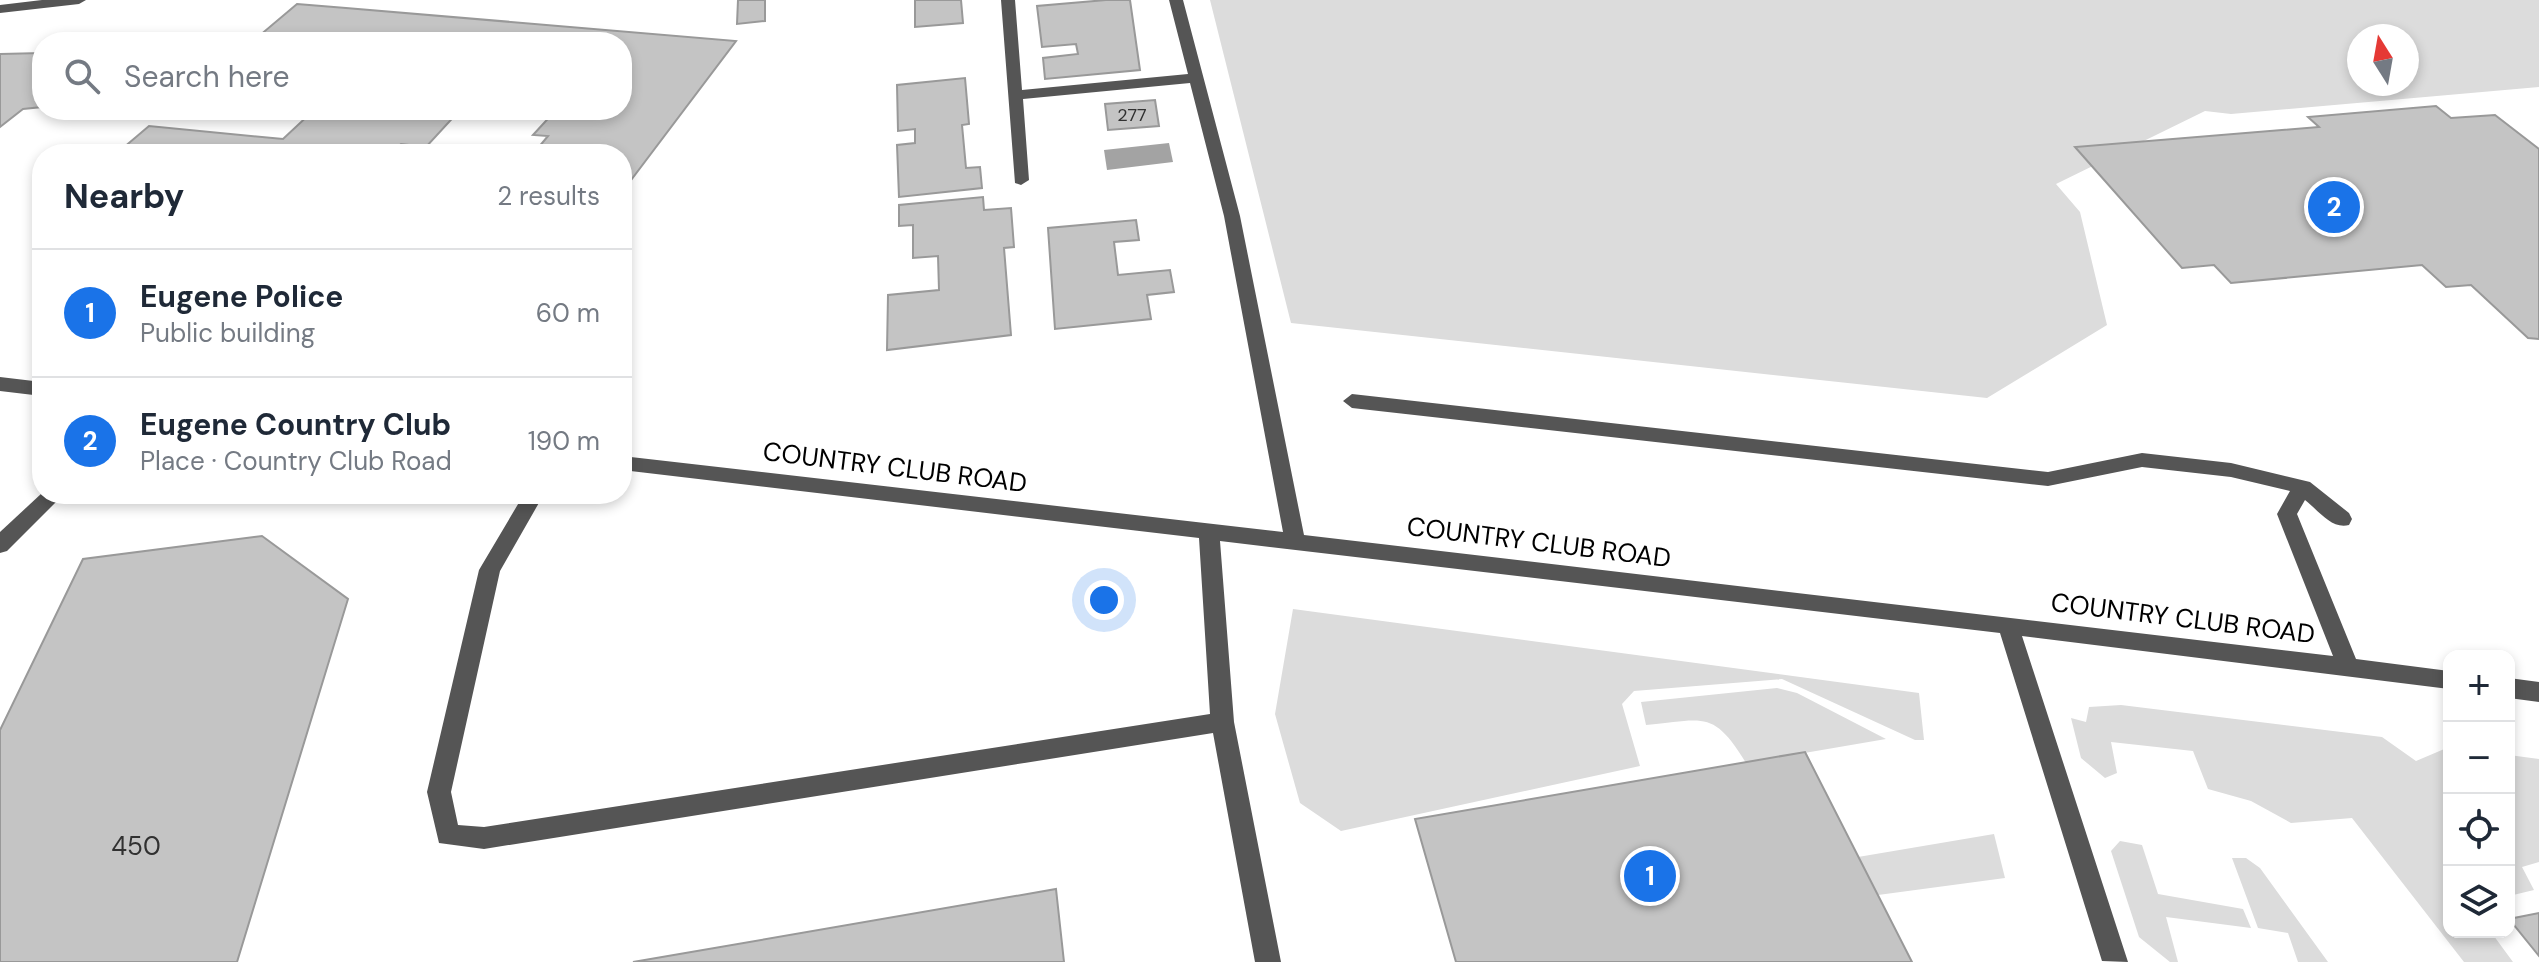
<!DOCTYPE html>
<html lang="en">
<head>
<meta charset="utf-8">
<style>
	body { margin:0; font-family:"DM Sans",sans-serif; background:#f2f2f3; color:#1f2937 }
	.controls { position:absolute; right:24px; bottom:24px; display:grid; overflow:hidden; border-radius:16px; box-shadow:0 4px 12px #0003 }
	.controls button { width:72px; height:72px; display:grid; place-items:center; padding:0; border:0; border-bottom:2px solid #e0e1e3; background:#fff; color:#1f2937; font:40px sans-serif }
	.compass { position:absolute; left:2347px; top:24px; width:72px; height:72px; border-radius:50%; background:#fff; box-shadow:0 4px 12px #0003; rotate:349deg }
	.you { position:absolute; left:1104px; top:600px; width:28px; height:28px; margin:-20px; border:6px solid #fff; border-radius:50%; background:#1a73e8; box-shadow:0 0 0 12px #1a73e833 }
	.badge { display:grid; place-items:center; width:52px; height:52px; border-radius:50%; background:#1a73e8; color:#fff; font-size:26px; font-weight:700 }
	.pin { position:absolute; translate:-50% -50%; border:4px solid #fff; box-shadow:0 2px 8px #0006 }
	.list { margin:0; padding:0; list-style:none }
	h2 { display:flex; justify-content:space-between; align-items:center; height:104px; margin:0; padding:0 32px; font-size:34px }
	h2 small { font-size:26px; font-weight:400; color:#747a83 }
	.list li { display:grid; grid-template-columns:52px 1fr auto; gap:24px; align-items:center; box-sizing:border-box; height:128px; padding:0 32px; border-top:2px solid #e0e1e3 }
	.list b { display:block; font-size:30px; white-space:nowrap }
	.list p { margin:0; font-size:26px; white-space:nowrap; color:#747a83 }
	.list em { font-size:26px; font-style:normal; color:#747a83 }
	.icon { flex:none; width:44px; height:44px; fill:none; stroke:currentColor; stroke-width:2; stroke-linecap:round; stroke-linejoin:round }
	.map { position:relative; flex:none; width:2539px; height:962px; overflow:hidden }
	.search { position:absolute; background:#fff; box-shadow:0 4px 12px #0003; left:32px; top:32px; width:600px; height:88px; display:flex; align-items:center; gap:20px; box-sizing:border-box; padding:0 28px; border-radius:32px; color:#747a83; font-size:30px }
	.panel { position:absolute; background:#fff; box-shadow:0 4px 12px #0003; left:32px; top:144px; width:600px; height:360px; border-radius:32px }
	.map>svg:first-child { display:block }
	.green { fill:#dcdcdc; fill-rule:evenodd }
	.water { fill:#a3a3a3 }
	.building { fill:#c4c4c4; stroke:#999; stroke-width:2 }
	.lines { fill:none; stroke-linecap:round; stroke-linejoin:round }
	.minor { fill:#555; fill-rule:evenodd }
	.labels { text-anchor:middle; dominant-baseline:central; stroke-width:8; stroke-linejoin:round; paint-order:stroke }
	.far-number-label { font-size:18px; fill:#313131 }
	.street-label { font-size:26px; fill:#000; stroke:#fff }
	.near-number-label { font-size:26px; fill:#313131 }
</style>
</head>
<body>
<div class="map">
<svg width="2539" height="962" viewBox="0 0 2539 962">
	<rect width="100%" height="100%" fill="#fff"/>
	<g class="green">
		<path d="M1210,0H2539V87L2231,114L2205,111L2056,184L2080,212L2107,325L1987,398L1291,323ZM2359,36H2407V84H2359Z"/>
		<polygon points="1293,609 1919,693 1924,740 1915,740 1782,679 1634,691 1622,704 1640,766 1341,831 1300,803 1275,714"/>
		<path d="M1777,688L1797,693L1886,739L1746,763C1713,709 1704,720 1646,725L1641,702Z"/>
		<polygon points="2121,705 2382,737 2416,761 2449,747 2449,932 2491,932 2513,962 2464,962 2352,818 2291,823 2251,801 2208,789 2193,751 2111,742 2117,773 2105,778 2081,758 2071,718 2086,722 2089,707"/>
		<polygon points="2509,755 2539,759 2539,862 2522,867 2534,890 2509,896"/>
		<polygon points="1994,834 2005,878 1878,895 1858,857"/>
		<polygon points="2120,841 2142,845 2158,894 2243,909 2251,928 2166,917 2178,962 2170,962 2139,937 2111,851"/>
		<polygon points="2232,858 2246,858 2260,868 2328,962 2298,962 2288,933 2258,928"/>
	</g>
	<polygon class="water" points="1169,143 1173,162 1107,170 1104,150"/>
	<g class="building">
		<polygon points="738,0 765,0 765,21 737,24"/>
		<polygon points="915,0 961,0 963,23 915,27"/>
		<polygon points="1106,0 1130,0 1140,70 1045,79 1043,58 1078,54 1076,44 1042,47 1037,6"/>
		<polygon points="297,4 346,8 736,41 622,192 622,154 533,154 548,136 533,135 555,111 622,110 622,42 252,42"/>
		<polygon points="42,53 42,107 23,109 0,127 0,54"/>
		<polygon points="965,78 969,124 962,125 966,168 980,167 982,188 899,197 897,145 915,143 915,129 898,131 897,85"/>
		<polygon points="1155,100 1159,126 1108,130 1105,104"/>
		<polygon points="2436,106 2451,118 2495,115 2539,149 2539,339 2528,338 2471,285 2446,287 2422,265 2231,283 2214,265 2182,268 2075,147 2319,127 2308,117"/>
		<polygon points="314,110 460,110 426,147 401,144 394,151 423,154 116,154 149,126 283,139"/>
		<polygon points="983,197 984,210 1011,208 1014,247 1004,248 1011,335 887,350 888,295 939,290 938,256 913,258 913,225 899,226 899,205"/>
		<polygon points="1136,220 1139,240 1114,242 1118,275 1170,270 1174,292 1147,295 1151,319 1055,329 1048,228"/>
		<polygon points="262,536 348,599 237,962 0,962 0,730 83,559"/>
		<polygon points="1805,752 1912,962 1456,962 1415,819"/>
		<polygon points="1056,889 1064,962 633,962"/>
		<polygon points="2539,913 2539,956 2509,919"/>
	</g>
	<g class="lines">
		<g class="minor">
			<polygon points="42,0 86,0 79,4 0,13 0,5"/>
			<path d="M1001,0H1015L1022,90L1188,74L1169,0H1183L1240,216L1304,535L2333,656L2277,514L2290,491L2231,477L2142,467L2048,486L1352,408L1343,401L1352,394L2048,472L2142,453L2231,463L2310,482L2349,513L2352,519L2349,525C2332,530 2318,510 2305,500L2297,514L2356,659L2449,671V689L2022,636L2128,962L2102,961L2000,633L1220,541L1234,722L1281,962H1255L1213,733L484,849L439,843L427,792L479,570L524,494H544L500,571L451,792L458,825L484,827L1210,714L1199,538L622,470V456L1283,532L1224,216L1190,83L1023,99L1029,180L1021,185L1015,183Z"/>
			<polygon points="0,377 42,382 42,396 0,391"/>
			<polygon points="42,493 64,494 7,551 0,553 0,532"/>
			<polygon points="2509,678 2539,682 2539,702 2509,698"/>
		</g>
	</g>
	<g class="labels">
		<g class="far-number-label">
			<text x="1132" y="115">277</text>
		</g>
		<g class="street-label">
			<text transform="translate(895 467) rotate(7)">COUNTRY CLUB ROAD</text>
			<text transform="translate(1539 542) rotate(7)">COUNTRY CLUB ROAD</text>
			<text transform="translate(2183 618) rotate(7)">COUNTRY CLUB ROAD</text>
		</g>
		<g class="near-number-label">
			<text x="136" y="846">450</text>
		</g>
	</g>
</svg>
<div class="controls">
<button>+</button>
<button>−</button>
<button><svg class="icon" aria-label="locate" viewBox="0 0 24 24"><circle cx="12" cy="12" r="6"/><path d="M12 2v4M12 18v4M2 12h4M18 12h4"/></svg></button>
<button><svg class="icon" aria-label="layers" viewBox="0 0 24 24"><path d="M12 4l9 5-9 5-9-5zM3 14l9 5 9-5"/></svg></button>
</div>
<svg class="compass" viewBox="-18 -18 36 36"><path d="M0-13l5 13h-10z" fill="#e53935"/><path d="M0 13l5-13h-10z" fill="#747a83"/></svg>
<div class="you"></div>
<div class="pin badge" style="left:1650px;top:876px">1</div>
<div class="pin badge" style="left:2334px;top:207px">2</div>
<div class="search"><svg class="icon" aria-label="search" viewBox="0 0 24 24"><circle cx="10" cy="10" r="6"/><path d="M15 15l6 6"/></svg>Search here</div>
<section class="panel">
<h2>Nearby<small>2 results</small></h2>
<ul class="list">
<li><span class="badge">1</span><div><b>Eugene Police</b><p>Public building</p></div><em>60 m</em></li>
<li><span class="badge">2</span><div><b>Eugene Country Club</b><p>Place · Country Club Road</p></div><em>190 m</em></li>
</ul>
</section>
</div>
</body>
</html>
